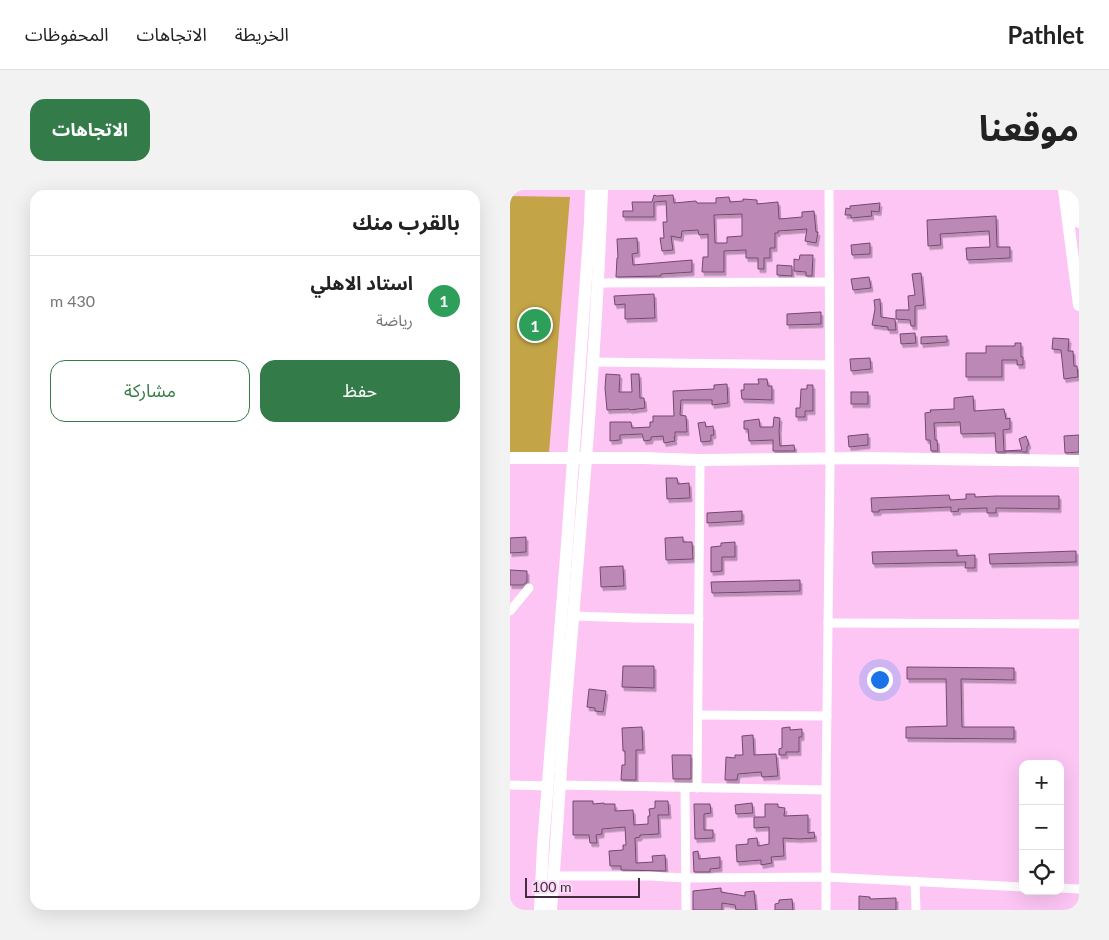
<!DOCTYPE html>
<html lang="ar">
<head>
<meta charset="utf-8">
<style>
	body { margin:0; font-family:Lato,"Noto Sans Arabic",sans-serif; background:#f2f2f2; color:#222; direction:rtl }
	.controls { position:absolute; right:15px; bottom:15px; display:grid; overflow:hidden; border-radius:10px; box-shadow:0 5px 20px #0002 }
	.controls button { width:45px; height:45px; display:grid; place-items:center; padding:0; border:0; border-bottom:1px solid #e0e0e0; background:#fff; color:#222; font:25px sans-serif }
	.scale { position:absolute; left:15px; bottom:12px; width:115px; box-sizing:border-box; padding-left:5px; border:2px solid #422c3f; border-top:0; font-size:14px; line-height:18px; white-space:nowrap; color:#422c3f; -webkit-text-stroke:4px #fcdaf7; paint-order:stroke }
	.you { position:absolute; left:369px; top:489px; width:18px; height:18px; margin:-12px; border:4px solid #fff; border-radius:50%; background:#1a73e8; box-shadow:0 0 0 8px #1a73e833 }
	.badge { display:grid; place-items:center; width:32px; height:32px; border-radius:50%; background:#337b48; color:#fff; font-size:16px; font-weight:700 }
	.pin { position:absolute; translate:-50% -50%; border:2px solid #fff; box-shadow:0 1px 5px #0006 }
	.list { margin:0; padding:0; list-style:none }
	h2 { display:flex; justify-content:space-between; align-items:center; height:65px; margin:0; padding:0 20px; font-size:21px }
	h2 small { font-size:16px; font-weight:400; color:#767676 }
	.list li { display:grid; grid-template-columns:32px 1fr auto; gap:15px; align-items:center; box-sizing:border-box; height:90px; padding:0 20px; border-top:1px solid #e0e0e0 }
	.list b { display:block; font-size:19px; white-space:nowrap }
	.list p { margin:0; font-size:16px; white-space:nowrap; color:#767676 }
	.list em { font-size:16px; font-style:normal; color:#767676 }
	.actions { display:flex; gap:10px; padding:15px 20px }
	.actions a { flex:1; padding:11px 0; border:1px solid #337b48; border-radius:15px; text-align:center; font-size:18px; color:#337b48 }
	.actions .main { background:#337b48; color:#fff }
	.icon { flex:none; width:28px; height:28px; fill:none; stroke:currentColor; stroke-width:2; stroke-linecap:round; stroke-linejoin:round }
	.map { position:relative; flex:none; width:569px; height:720px; overflow:hidden; direction:ltr; border-radius:15px }
	header { display:flex; align-items:center; gap:30px; box-sizing:border-box; height:70px; padding:0 25px; background:#fff; border-bottom:1px solid #e0e0e0 }
	header strong { font-size:24px }
	nav { display:flex; gap:28px; margin-inline-start:auto; font-size:18px }
	.intro { display:flex; align-items:center; justify-content:space-between; box-sizing:border-box; height:120px; padding:0 30px }
	h1 { margin:0; font-size:35px }
	.button { padding:12px 22px; border-radius:15px; background:#337b48; color:#fff; font-size:18px; font-weight:700 }
	main { display:flex; gap:30px; padding:0 30px }
	aside { flex:1; background:#fff; border-radius:15px; box-shadow:0 5px 20px #0002 }
	.map>svg:first-child { display:block }
	.garden { fill:#c3a447 }
	.building { fill:#bc89b6; stroke:#764770; fill-rule:evenodd; filter:url(#shadow) }
	.lines { fill:none; stroke-linecap:round; stroke-linejoin:round }
	.street { stroke:#fff; stroke-width:9 }
	.secondary { stroke:#fff; stroke-width:12 }
</style>
</head>
<body>
<header>
<strong>Pathlet</strong>
<nav><a>الخريطة</a><a>الاتجاهات</a><a>المحفوظات</a></nav>
</header>
<div class="intro"><h1>موقعنا</h1><a class="button">الاتجاهات</a></div>
<main>
<div class="map">
<svg width="569" height="720" viewBox="0 0 569 720">
	<defs>
		<filter id="shadow"><feDropShadow dx="2" dy="3.5" stdDeviation="0" flood-color="#0004"/></filter>
	</defs>
	<rect width="100%" height="100%" fill="#fcc5f4"/>
	<polygon class="garden" points="0,6 60,7 39,263 0,263"/>
	<g class="building">
		<path d="M144,5L147,6L163,5L164,13L186,11L187,13H206V8L219,7L220,12L233,11V9L247,10V14L268,12L269,29L292,27V22L304,21L306,42H308L306,53L295,51L297,39L268,41V43H265V58H260V68H254V79H248V68H236V60L214,61V82H192L193,67H198V44L189,45L188,40L172,41L171,48L161,46L163,60L152,61L150,48H154L153,32H157L156,11L144,12V27H113V21H123L122,12H142ZM232,24V46L217,47V53H205L204,25Z"/>
		<polygon points="370,13 369,22 361,21 362,26 341,28 341,25 335,25 336,18 340,19 340,16"/>
		<polygon points="486,26 487,57 500,57 500,68 457,70 456,58 480,57 479,41 430,44 431,55 418,56 417,30"/>
		<polygon points="127,48 128,63 122,64 123,75 182,70 182,82 151,84 151,86 106,87 107,68 108,68 107,49"/>
		<polygon points="360,53 360,64 342,65 341,55"/>
		<polygon points="290,65 303,65 302,86 296,86 296,82 284,81 284,69 289,70"/>
		<polygon points="267,75 282,76 282,86 267,85"/>
		<polygon points="411,83 414,115 405,116 405,136 401,136 400,130 386,129 386,120 399,120 398,106 405,105 402,84"/>
		<polygon points="359,87 361,98 343,100 341,89"/>
		<polygon points="144,104 145,128 115,129 115,114 105,115 104,106"/>
		<polygon points="370,109 371,127 385,129 386,140 378,140 378,137 362,135 365,119 364,110"/>
		<polygon points="311,122 311,134 277,135 277,124"/>
		<polygon points="405,143 406,153 391,154 390,144"/>
		<polygon points="437,146 437,152 411,154 411,147"/>
		<polygon points="543,148 559,149 558,161 563,161 564,176 567,176 568,187 554,189 551,160 542,159"/>
		<polygon points="505,153 511,153 511,167 513,167 513,175 507,175 507,170 492,170 492,187 456,187 456,163 476,163 476,156 505,156"/>
		<polygon points="360,168 361,179 341,181 340,169"/>
		<polygon points="96,184 110,185 109,202 122,202 121,184 129,184 130,208 134,208 135,218 120,220 119,219 97,220 95,198"/>
		<polygon points="248,189 257,189 258,196 262,196 262,210 232,209 231,200 234,200 234,194 249,194"/>
		<polygon points="217,194 218,213 202,215 202,210 171,210 170,225 176,226 177,242 165,242 165,247 164,247 165,251 154,253 153,246 141,247 141,250 134,251 132,244 110,245 110,250 100,251 100,232 121,232 122,238 140,237 140,232 143,232 143,226 164,226 163,201 204,199 204,195"/>
		<polygon points="297,195 303,195 303,221 295,221 295,227 286,227 286,218 290,218 291,199 297,199"/>
		<rect x="341" y="202" width="17" height="12"/>
		<polygon points="463,206 464,221 494,219 496,229 500,228 500,239 493,240 494,261 512,260 509,249 516,246 519,255 517,256 517,262 486,262 485,243 451,244 450,232 424,233 425,250 427,250 428,261 421,261 420,250 416,250 415,223 421,222 420,220 444,219 444,208"/>
		<polygon points="264,227 270,228 269,241 270,256 284,255 285,261 263,261 263,250 239,251 238,239 234,239 234,231 249,229 250,237 263,237"/>
		<polygon points="195,232 196,237 203,236 204,245 201,245 201,251 191,252 188,233"/>
		<polygon points="358,244 358,255 339,257 338,246"/>
		<polygon points="569,245 569,262 555,263 554,246"/>
		<polygon points="156,288 167,288 168,294 179,293 180,308 157,309"/>
		<polygon points="456,304 465,304 465,307 486,306 549,306 549,319 486,318 486,323 477,323 477,318 448,319 449,321 441,322 441,317 369,320 369,322 362,322 361,308 439,305 440,310 456,309"/>
		<polygon points="232,321 232,331 197,333 197,323"/>
		<polygon points="16,347 16,362 0,363 0,348"/>
		<polygon points="173,347 173,352 182,352 183,369 156,370 155,348"/>
		<polygon points="225,352 225,367 212,367 212,381 201,382 201,357 211,356 211,353"/>
		<polygon points="447,360 447,366 465,365 465,378 455,378 456,372 363,374 362,362"/>
		<polygon points="566,361 566,372 480,374 479,364"/>
		<polygon points="113,376 114,396 91,397 90,377"/>
		<polygon points="0,380 17,381 17,392 13,395 0,395"/>
		<polygon points="290,390 290,401 202,403 201,392"/>
		<polygon points="113,476 144,476 144,498 112,497"/>
		<polygon points="397,477 504,478 504,490 451,489 452,537 504,537 504,549 396,548 396,537 437,536 436,489 397,489"/>
		<polygon points="79,499 96,501 93,522 85,521 85,518 77,517"/>
		<polygon points="132,537 133,560 126,560 126,590 111,590 112,575 115,575 115,561 113,561 112,538"/>
		<polygon points="280,537 280,540 292,539 292,547 289,547 289,562 276,562 276,565 269,565 269,559 272,558 272,538"/>
		<polygon points="243,545 244,565 266,564 268,586 252,587 251,582 228,584 227,590 215,590 216,567 225,568 225,565 233,565 232,546"/>
		<polygon points="162,565 181,565 181,589 163,589"/>
		<polygon points="63,611 83,611 83,614 94,613 94,614 105,614 105,621 123,620 124,635 138,634 138,626 140,626 139,619 145,618 145,611 158,611 159,625 148,625 149,644 130,645 130,647 125,648 126,673 143,672 142,666 155,665 156,681 111,680 111,676 100,676 99,661 113,660 113,655 116,655 115,637 92,639 92,644 86,645 87,653 80,653 79,645 63,645"/>
		<polygon points="242,613 243,623 226,624 225,615"/>
		<polygon points="184,614 200,614 201,623 194,624 194,640 203,640 203,648 185,649"/>
		<polygon points="255,614 268,614 268,617 275,618 274,626 298,625 298,643 304,642 305,648 289,649 273,648 274,666 261,667 262,673 251,675 251,670 227,672 226,655 238,654 238,649 247,648 248,656 259,654 259,637 244,638 244,627 255,627"/>
		<polygon points="188,661 189,669 210,667 210,678 200,679 200,682 184,682 183,662"/>
		<polygon points="211,698 211,702 235,706 235,702 244,701 246,720 226,720 225,715 212,713 212,720 183,720 183,701"/>
		<polygon points="349,706 360,707 360,709 386,708 386,720 349,720"/>
		<polygon points="282,709 283,720 265,720 265,714 269,713 269,710"/>
	</g>
	<g class="lines">
		<g class="street">
			<polyline points="88,93 319,92"/>
			<polyline points="83,172 319,175"/>
			<polyline points="0,421 19,398"/>
			<polyline points="64,426 125,428 189,429"/>
			<polyline points="318,433 569,434"/>
			<polyline points="188,525 317,526"/>
			<polyline points="0,595 38,596"/>
			<polyline points="49,595 316,600"/>
			<polyline points="175,598 176,720"/>
			<polyline points="187,598 190,277"/>
			<polyline points="44,686 139,686 176,688 316,687 513,697"/>
			<polyline points="405,691 406,720"/>
			<polyline points="550,698 569,699"/>
			<polyline points="316,720 316,600 320,276 319,0"/>
		</g>
		<g class="secondary">
			<polyline points="554,0 569,115"/>
			<polyline points="565,0 569,32"/>
			<polyline points="0,268 133,268 189,270 356,268 569,271"/>
			<polyline points="30,720 33,655 57,354 80,32 81,0"/>
			<path d="M41,720C47,651 50,582 56,513C70,342 86,171 92,0"/>
		</g>
	</g>
</svg>
<div class="controls">
<button>+</button>
<button>−</button>
<button><svg class="icon" aria-label="locate" viewBox="0 0 24 24"><circle cx="12" cy="12" r="6"/><path d="M12 2v4M12 18v4M2 12h4M18 12h4"/></svg></button>
</div>
<div class="scale">100 m</div>
<div class="you"></div>
<div class="pin badge" style="left:25px;top:135px;background:#2e9e5b">1</div>
</div>
<aside>
<h2>بالقرب منك<small></small></h2>
<ul class="list">
<li><span class="badge" style="background:#2e9e5b">1</span><div><b>استاد الاهلي</b><p>رياضة</p></div><em>430 m</em></li>
</ul>
<div class="actions"><a class="main">حفظ</a><a>مشاركة</a></div>
</aside>
</main>
</body>
</html>
